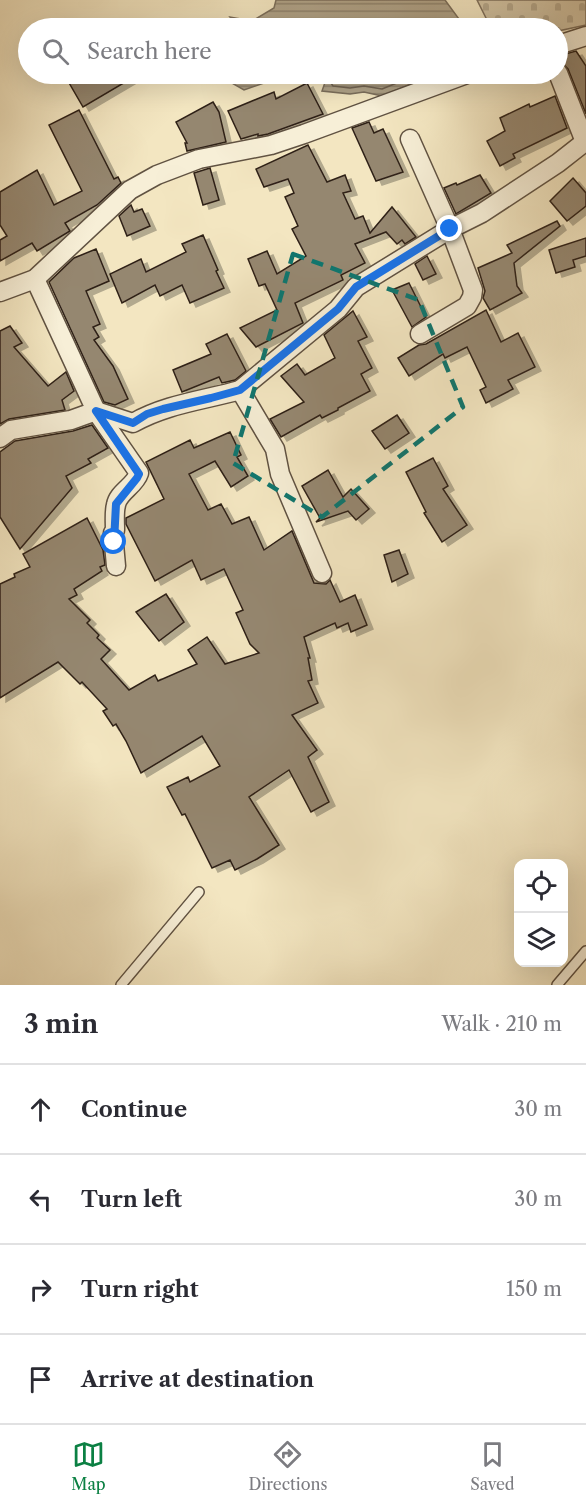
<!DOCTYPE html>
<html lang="en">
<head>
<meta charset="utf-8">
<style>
	body { margin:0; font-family:"Libre Caslon Text",serif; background:#f7f7f7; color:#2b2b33 }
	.controls { position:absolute; right:18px; bottom:18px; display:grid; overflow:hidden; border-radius:12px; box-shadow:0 6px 24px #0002 }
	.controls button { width:54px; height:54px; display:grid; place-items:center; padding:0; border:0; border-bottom:2px solid #e1e1e2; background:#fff; color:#2b2b33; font:30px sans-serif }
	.stop { position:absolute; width:18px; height:18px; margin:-14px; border:4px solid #1a73e8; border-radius:50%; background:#fff }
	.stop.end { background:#1a73e8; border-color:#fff; box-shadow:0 2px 6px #0008 }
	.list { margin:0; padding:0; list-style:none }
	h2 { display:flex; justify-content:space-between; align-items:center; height:78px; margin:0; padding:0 24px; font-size:26px }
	h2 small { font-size:20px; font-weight:400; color:#7c7c81 }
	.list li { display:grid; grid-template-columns:39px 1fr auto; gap:18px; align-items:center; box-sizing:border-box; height:90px; padding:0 24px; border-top:2px solid #e1e1e2 }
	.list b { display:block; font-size:22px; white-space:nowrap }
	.list em { font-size:20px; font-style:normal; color:#7c7c81 }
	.icon { flex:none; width:33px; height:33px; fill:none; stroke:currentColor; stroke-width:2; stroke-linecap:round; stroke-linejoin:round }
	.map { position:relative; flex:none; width:586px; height:985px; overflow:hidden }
	.search { position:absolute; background:#fff; box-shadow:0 6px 24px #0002; left:18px; right:18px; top:18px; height:66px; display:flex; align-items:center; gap:15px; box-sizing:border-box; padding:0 21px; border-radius:33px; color:#7c7c81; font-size:22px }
	.sheet { height:438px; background:#fff }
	nav { display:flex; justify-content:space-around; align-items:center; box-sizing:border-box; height:84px; border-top:2px solid #e1e1e2; background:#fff; font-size:16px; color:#7c7c81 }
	nav a { display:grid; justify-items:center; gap:3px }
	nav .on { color:#0b8043 }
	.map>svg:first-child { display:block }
	.cemetery { fill:url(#cemetery-stones); stroke:#80725e; stroke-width:1.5 }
	.water { fill:url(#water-rules); stroke:#7c6f5b; stroke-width:1.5 }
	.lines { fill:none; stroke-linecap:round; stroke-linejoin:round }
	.shore { stroke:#706250; stroke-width:1.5 }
	.building { fill:#958770; stroke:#2f2018; stroke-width:1.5; filter:url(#shadow) }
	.service-casing { stroke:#605242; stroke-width:12 }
	.minor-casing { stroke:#605242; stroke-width:21 }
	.service { stroke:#f7efd7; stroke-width:9 }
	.minor { stroke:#f7efd7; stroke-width:18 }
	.route { stroke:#1a73e8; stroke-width:8 }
	.marked { fill:none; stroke:#0f766e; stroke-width:4.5; stroke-dasharray:12 8; stroke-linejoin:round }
</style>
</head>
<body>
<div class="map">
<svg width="586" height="985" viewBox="0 0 586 985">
	<defs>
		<pattern id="cemetery-stones" width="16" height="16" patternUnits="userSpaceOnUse" patternTransform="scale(1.5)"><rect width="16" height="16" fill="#d2c4a4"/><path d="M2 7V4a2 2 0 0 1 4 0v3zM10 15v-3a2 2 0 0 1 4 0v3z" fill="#b5a88c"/></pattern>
		<pattern id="water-rules" width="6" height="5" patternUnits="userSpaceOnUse" patternTransform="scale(1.5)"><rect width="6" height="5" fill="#b0a388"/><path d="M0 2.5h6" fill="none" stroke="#90846e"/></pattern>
		<filter id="shadow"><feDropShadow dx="6" dy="4" stdDeviation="0" flood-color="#0004"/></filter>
	</defs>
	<rect width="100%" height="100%" fill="#f3e6c1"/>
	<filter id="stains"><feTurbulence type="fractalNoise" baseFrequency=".00333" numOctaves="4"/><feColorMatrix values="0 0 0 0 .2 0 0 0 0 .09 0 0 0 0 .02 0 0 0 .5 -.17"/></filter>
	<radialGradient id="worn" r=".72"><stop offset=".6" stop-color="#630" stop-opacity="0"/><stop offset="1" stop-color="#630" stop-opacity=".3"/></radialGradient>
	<polygon class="cemetery" points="477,0 586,0 586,25 558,31 558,28 491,28"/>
	<g class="water">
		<polygon points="276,0 445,0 459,19 462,28 238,28 230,17 252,21 274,8"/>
		<polygon points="216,74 290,74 244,90"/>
		<polygon points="328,74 435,74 382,96 364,92 350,94 322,91"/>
	</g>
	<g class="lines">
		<g class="shore">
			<polyline points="333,74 331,83 333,86 350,88 364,86 382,89 419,74"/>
			<polyline points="340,74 343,80 364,79 381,82 400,74"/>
		</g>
	</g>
	<g class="building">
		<polygon points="576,51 586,66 586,114 568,69 561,62 558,56"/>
		<polygon points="80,74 139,74 83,107 68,81"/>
		<polygon points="307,83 323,114 268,134 258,136 258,134 241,139 228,111 274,92 276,99"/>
		<polygon points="555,96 567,128 513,154 515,158 500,166 487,141 505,131 500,118 529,104 530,107"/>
		<polygon points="213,102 219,112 226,142 187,151 185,143 187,143 176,122"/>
		<polygon points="79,110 114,179 118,177 121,183 97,205 65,223 70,231 37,251 32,243 0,261 0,240 7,236 0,225 0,192 37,170 54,205 82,191 49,125"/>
		<polygon points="369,122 374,133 383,129 403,172 376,181 352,128"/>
		<polygon points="308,145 327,182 345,175 351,191 343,193 355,219 363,216 370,233 392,207 416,237 405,244 402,240 397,244 386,232 355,244 365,263 341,275 343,280 295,303 303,323 256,347 240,328 277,310 265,284 259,286 248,259 267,251 277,274 306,256 292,229 298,226 285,197 294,193 288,179 264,187 256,169"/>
		<polygon points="210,168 219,200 203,205 194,173"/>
		<polygon points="480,175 491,193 456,214 444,188 456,183 457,185"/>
		<polygon points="573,178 586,193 586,206 567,221 550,201"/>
		<polygon points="131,205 134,212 142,209 150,226 127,236 119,216"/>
		<polygon points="557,221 560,226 514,263 517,286 522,293 490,310 483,298 485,291 478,268 512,253 507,245"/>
		<polygon points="203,235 218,270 216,271 224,288 190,303 182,285 160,296 155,285 122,303 110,274 141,259 146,272 186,252 182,244"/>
		<polygon points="586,238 586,256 573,260 575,267 556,273 549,250"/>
		<polygon points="96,249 109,281 86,291 100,324 93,327 99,337 94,340 113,366 128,399 115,405 104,402 49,282 74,258"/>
		<polygon points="427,256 436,274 423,280 415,264"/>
		<polygon points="409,283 426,317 412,327 392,290"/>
		<polygon points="486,310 501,342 518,333 535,367 508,380 513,389 486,403 480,390 486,387 467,347 445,358 443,354 409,376 398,358 419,345 426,344"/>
		<polygon points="353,311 367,337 358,341 372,368 361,374 370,391 338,408 338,410 322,418 320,415 281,437 270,419 304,402 281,376 297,364 305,375 335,358 324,335"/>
		<polygon points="10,326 22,343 14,347 48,386 66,372 74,391 62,400 65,410 9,419 0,424 0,331"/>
		<polygon points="227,334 246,371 235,380 222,383 219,377 182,392 173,370 211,354 206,344"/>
		<polygon points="397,415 409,433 385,449 372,431"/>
		<polygon points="92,425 108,448 88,459 91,463 66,476 72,488 20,549 0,517 0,452 15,441 73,431"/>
		<polygon points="230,432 241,455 237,457 248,476 231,487 215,461 189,474 208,510 221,504 232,524 249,517 264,550 292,531 314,583 326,584 330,580 340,602 355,595 367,625 351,632 348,623 337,628 335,623 304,637 310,658 308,658 312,680 308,681 318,703 292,715 317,750 308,757 329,802 311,812 289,770 249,797 279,845 257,859 235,870 230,860 212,868 185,814 182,815 167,787 188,777 190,782 220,766 202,736 141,773 126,741 116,724 113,726 103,711 107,709 82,682 80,684 58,662 0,698 0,584 15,577 14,574 30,567 23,554 87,518 103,550 105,565 100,567 102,571 74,589 77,595 69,599 90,620 87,623 99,635 97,638 110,650 101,659 129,690 155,675 158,681 197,664 188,650 207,637 225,664 259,653 250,644 236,613 243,610 224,569 201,580 192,560 155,581 126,524 126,518 164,499 146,462 190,440 194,448"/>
		<polygon points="433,458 448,486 443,489 467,525 442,542 424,513 426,512 406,472"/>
		<polygon points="328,470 343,497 351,489 369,509 356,520 348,511 316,522 320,518 302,486"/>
		<polygon points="399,550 408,574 392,582 384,555"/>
		<polygon points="166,594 184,622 159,641 136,612"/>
	</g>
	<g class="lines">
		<g class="service-casing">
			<g id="service">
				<polyline points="121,985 199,892"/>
				<polyline points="557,985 586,951"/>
			</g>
		</g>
		<g class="minor-casing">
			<g id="minor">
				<polyline points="558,45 586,36"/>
				<polyline points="558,73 585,142"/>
				<polyline points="0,292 35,279 130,190 157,175 199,159 271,145 304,134 467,74"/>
				<polyline points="420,334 467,306 472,297 473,290 450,229 482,213 558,163 586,141"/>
				<polyline points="240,390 338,309 356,287 450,229 410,139"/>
				<path d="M96,411L133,423C166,404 205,400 240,390L275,449L280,474L322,573"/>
				<path d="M96,411L139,473C135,486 118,492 116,505C114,512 115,522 115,530L113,533L116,566"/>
				<polyline points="0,438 11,430 71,420 96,411 35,279"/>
			</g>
		</g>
		<use href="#service" class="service"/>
		<use href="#minor" class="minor"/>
	</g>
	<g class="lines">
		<polyline class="route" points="114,542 116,504 137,478 139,474 96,411 133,423 147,414 163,409 211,398 240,390 338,309 356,287 450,229"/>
	</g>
	<path class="marked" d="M293,254L419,300L463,407L322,517L233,463Z"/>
	<rect width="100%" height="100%" filter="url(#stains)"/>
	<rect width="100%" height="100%" fill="url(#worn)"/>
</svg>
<div class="controls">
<button><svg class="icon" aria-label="locate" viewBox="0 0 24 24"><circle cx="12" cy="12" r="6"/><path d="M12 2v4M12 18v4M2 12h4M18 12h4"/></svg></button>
<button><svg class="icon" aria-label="layers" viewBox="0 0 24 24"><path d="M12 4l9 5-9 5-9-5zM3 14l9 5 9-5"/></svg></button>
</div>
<div class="stop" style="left:114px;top:542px"></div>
<div class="stop end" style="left:450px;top:229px"></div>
<div class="search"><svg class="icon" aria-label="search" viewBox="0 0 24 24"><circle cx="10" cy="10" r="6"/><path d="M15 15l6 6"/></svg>Search here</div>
</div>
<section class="sheet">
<h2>3 min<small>Walk · 210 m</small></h2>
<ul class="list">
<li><svg class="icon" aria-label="ahead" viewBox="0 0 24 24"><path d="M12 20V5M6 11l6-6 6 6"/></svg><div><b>Continue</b></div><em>30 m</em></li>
<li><svg class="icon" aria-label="left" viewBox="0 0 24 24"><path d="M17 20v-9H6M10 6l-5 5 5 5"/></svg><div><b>Turn left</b></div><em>30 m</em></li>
<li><svg class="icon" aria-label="right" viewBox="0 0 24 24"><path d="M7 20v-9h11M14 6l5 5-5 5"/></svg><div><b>Turn right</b></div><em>150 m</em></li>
<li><svg class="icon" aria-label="arrive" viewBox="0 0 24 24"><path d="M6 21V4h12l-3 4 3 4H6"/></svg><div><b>Arrive at destination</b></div></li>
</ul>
</section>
<nav>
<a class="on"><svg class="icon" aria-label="map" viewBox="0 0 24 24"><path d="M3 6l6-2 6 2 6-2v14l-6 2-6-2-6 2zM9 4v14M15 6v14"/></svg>Map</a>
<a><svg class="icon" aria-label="directions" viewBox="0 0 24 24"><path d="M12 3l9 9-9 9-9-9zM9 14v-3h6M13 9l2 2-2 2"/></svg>Directions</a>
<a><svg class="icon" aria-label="saved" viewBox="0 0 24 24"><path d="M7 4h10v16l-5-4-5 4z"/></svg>Saved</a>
</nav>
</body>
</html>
